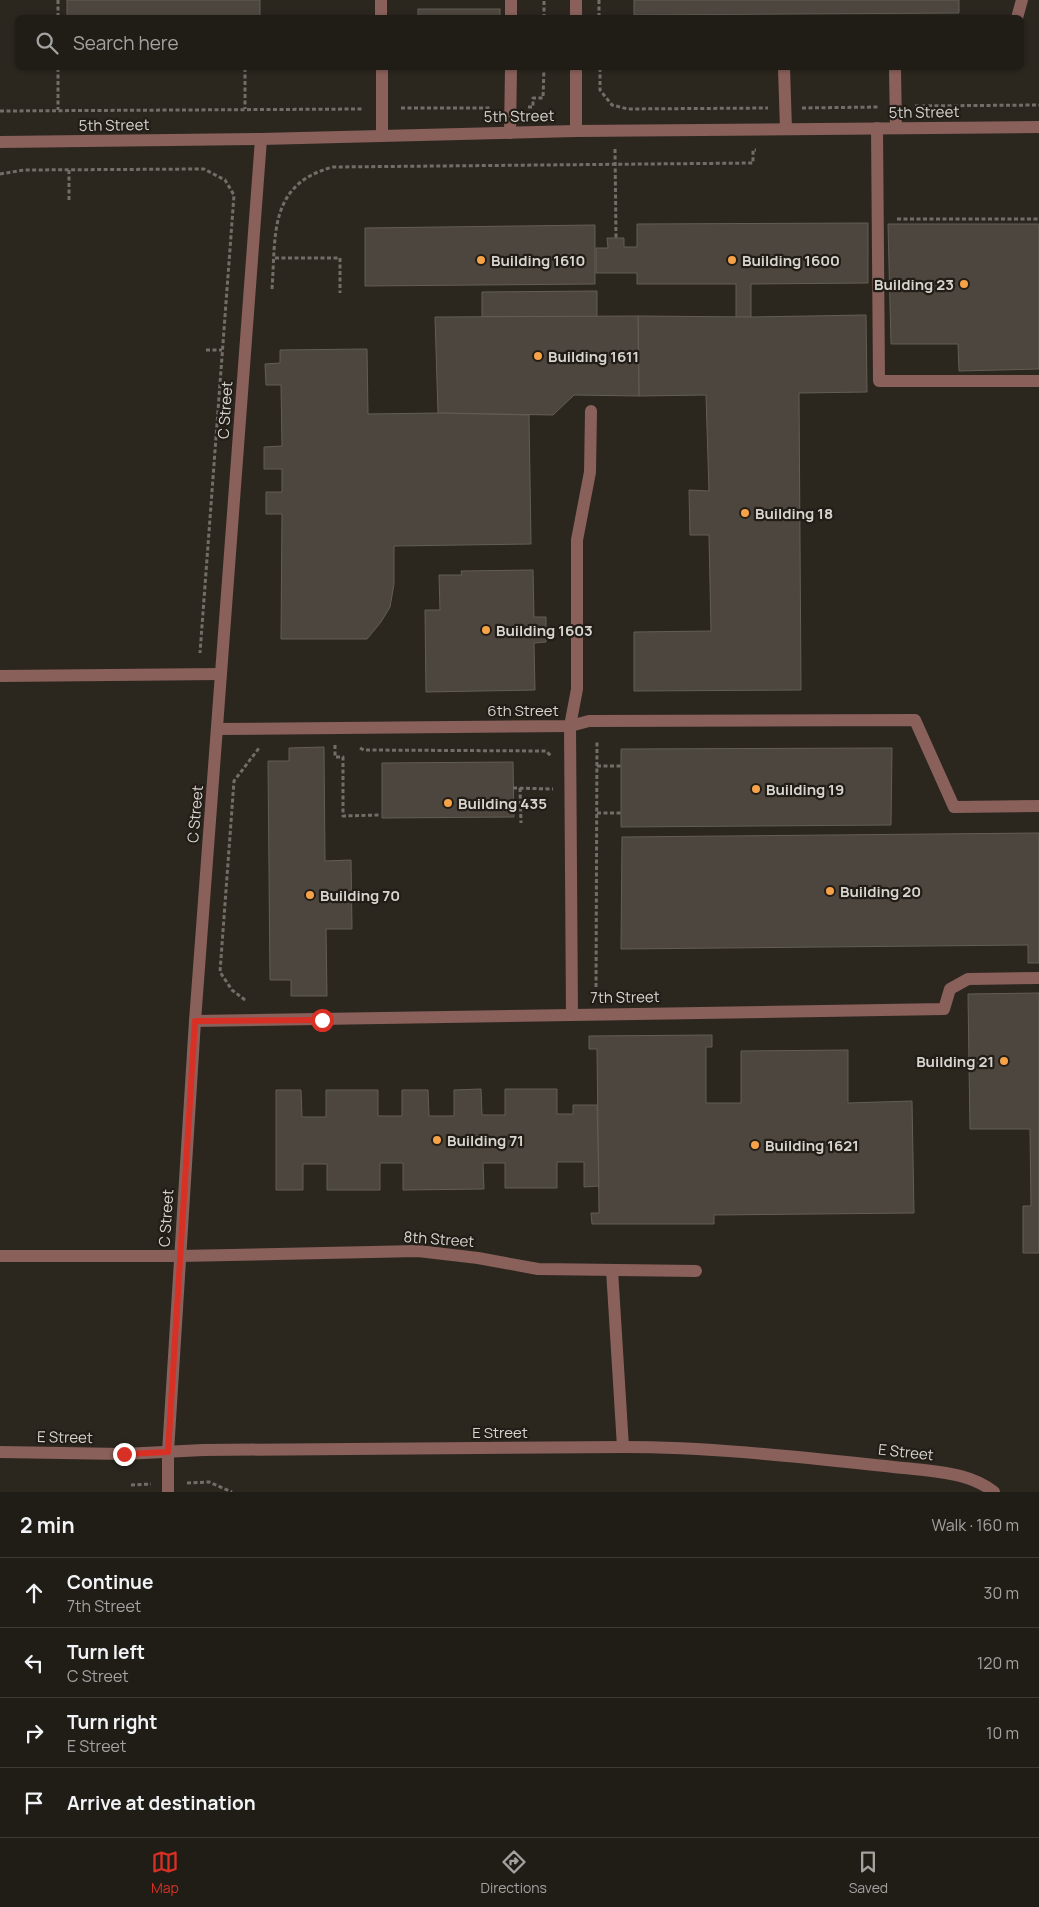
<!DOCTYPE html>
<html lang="en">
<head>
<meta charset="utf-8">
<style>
	body { margin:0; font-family:Manrope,sans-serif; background:#282620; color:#f1f3f6 }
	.stop { position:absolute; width:15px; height:15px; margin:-11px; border:4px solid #d93025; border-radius:50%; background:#fff }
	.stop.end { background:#d93025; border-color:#fff; box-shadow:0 1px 5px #0008 }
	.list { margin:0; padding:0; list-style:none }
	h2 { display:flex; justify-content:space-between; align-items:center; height:65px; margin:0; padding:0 20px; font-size:21px }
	h2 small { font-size:16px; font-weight:400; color:#a2a2a1 }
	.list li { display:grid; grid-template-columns:32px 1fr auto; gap:15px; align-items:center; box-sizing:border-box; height:70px; padding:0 20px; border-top:1px solid #3d3b36 }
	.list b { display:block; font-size:19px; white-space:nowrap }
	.list p { margin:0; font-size:16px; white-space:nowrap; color:#a2a2a1 }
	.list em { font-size:16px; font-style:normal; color:#a2a2a1 }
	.icon { flex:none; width:28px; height:28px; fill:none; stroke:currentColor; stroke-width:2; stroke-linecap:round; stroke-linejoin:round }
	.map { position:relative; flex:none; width:1039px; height:1492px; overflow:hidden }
	.search { position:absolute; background:#201d17; box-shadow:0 1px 4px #0004; left:15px; right:15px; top:15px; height:55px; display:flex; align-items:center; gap:12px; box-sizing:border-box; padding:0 18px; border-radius:8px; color:#a2a2a1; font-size:19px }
	.sheet { height:345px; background:#201d17 }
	nav { display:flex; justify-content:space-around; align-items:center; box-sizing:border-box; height:70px; border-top:1px solid #3d3b36; background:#201d17; font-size:14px; color:#a2a2a1 }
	nav a { display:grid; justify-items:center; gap:2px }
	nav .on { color:#d93025 }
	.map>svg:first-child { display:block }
	.building { fill:#4c463e; stroke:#635e55 }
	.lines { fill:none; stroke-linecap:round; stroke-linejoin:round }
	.path { stroke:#726e67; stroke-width:3; stroke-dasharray:4 2.5; stroke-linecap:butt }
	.minor { stroke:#8a605b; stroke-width:12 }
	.route { stroke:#d93025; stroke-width:6 }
	.poi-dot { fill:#f6a248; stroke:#221d16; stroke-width:2 }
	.labels { text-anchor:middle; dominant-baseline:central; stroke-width:4.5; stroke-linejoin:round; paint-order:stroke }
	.street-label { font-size:15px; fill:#d8d5d0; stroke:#221d16 }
	.poi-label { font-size:15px; font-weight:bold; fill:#d8d5d0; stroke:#221d16; text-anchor:start }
</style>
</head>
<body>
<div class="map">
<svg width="1039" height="1492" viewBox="0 0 1039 1492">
	<rect width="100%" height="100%" fill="#2b271f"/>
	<g class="building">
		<rect x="67" y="0" width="193" height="18"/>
		<polygon points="634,0 959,0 959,13 634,15"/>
		<rect x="418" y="9" width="82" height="9"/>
		<polygon points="868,223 868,283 751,284 751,317 736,317 736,284 637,284 637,273 596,273 596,248 608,248 607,238 624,238 624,247 637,247 637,224"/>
		<polygon points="888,224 1039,224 1039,369 959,371 958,344 891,344"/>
		<polygon points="595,225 595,284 365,286 365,228"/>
		<polygon points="597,291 597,317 482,317 482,292"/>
		<polygon points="866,315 867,392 799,393 801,690 634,691 634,632 711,631 709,535 690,535 689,490 709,491 706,395 639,396 638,316 751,317"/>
		<polygon points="638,316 639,396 574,395 553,415 438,413 435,317"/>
		<polygon points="367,349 368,414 438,413 529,415 531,544 394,546 394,584 390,607 381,622 367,639 281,639 282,514 266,514 266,492 282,492 282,469 264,469 264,447 282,446 281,385 266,385 265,364 280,363 280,350"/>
		<polygon points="533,570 534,617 546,617 546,642 534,643 535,690 426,692 425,610 440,610 439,575 462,575 461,571"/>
		<polygon points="324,747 325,861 351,860 352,929 326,929 327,996 291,996 291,980 270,980 268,761 289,761 289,748"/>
		<polygon points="892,748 891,825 621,827 621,749"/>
		<polygon points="513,762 514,817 382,818 382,763"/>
		<polygon points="1039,833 1039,963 1028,963 1028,945 621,949 622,837"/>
		<polygon points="1039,993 1039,1253 1023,1253 1023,1206 1031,1206 1030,1129 970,1129 968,994"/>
		<polygon points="712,1035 712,1047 706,1047 706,1103 741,1103 741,1051 848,1050 848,1103 912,1101 914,1213 714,1215 714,1224 592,1224 591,1213 599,1213 597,1049 589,1049 589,1036"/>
		<polygon points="481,1089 482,1115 505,1115 505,1089 557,1089 557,1114 573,1114 573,1105 597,1105 599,1186 584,1187 584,1162 557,1162 557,1188 505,1188 505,1163 483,1163 484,1189 403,1190 403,1163 380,1163 380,1190 327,1190 327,1164 303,1164 303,1190 276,1190 276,1090 301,1090 302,1117 326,1117 326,1090 378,1090 378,1116 402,1116 402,1090 428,1090 429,1116 454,1116 454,1090"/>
	</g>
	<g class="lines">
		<g class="path">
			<polyline points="58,0 58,18"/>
			<polyline points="599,0 599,18"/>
			<polyline points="544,18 544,0"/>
			<polyline points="58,68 58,110"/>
			<polyline points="245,68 245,109"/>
			<polyline points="600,68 600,90 612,105 628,109 768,108"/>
			<polyline points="915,106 1039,105"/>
			<polyline points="528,107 533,107 533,98 543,98 544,68"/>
			<polyline points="401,108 492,108"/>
			<polyline points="802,108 878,107"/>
			<polyline points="0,111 364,109"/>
			<polyline points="615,149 616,238"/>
			<polyline points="0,174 24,170 204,169 225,180 234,195 200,653"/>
			<polyline points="69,200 69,170"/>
			<polyline points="897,219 1039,219"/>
			<polyline points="275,258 340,258 340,293"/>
			<path d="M272,289C276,235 268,184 333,167L753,163V150H756"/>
			<polyline points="206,350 222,350"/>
			<polyline points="335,745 335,757 343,757 343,816 379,815"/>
			<polyline points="360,748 364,750 546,751 551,756"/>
			<polyline points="597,766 621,766"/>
			<polyline points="513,788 553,789"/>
			<polyline points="520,788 521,823"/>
			<polyline points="597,813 621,813"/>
			<polyline points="596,987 597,740"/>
			<polyline points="245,1000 232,990 220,972 234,781 259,748"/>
			<polyline points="187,1483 209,1482 232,1492"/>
			<polyline points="131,1485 151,1484"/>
		</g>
		<g class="minor">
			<polyline points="381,0 381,18"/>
			<polyline points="576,0 576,18"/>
			<polyline points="511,18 511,0"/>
			<polyline points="1017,18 1022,0"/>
			<polyline points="382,68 382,136"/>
			<polyline points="576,68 576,131"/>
			<polyline points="784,68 786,129"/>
			<polyline points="895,68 896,128"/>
			<polyline points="877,128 879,381 1039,381"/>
			<polyline points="510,133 511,68"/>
			<polyline points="0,142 261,139 576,131 1039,127"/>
			<polyline points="0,676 221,674"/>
			<polyline points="218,729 570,726 589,721 915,720 954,807 1039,806"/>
			<polyline points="572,1014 570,726 577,689 577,540 590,472 591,411"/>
			<polyline points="195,1021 944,1009 950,989 968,979 1039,978"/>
			<polyline points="0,1256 179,1256 418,1251 478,1258 538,1269 696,1271"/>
			<polyline points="612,1270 623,1447"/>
			<path d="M0,1452L124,1454L203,1450L623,1447C724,1447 824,1460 924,1470C949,1473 974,1476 994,1492"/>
			<polyline points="168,1492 168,1452 195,1021 261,139"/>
		</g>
	</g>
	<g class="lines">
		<polyline class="route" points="124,1454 168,1452 195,1021 322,1020"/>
	</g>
	<g class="poi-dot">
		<circle cx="481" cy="260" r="5"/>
		<circle cx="732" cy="260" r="5"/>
		<circle cx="964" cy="284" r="5"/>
		<circle cx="538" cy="356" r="5"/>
		<circle cx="745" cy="513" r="5"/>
		<circle cx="486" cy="630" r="5"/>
		<circle cx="756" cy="789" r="5"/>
		<circle cx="448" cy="803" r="5"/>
		<circle cx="830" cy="891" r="5"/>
		<circle cx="310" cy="895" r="5"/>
		<circle cx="1004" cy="1061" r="5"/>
		<circle cx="437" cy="1140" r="5"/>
		<circle cx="755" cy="1145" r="5"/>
	</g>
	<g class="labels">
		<g class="street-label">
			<text transform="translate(924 112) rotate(-1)">5th Street</text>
			<text transform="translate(519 116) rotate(-1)">5th Street</text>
			<text transform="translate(114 125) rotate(-1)">5th Street</text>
			<text transform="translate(225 410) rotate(-86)">C Street</text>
			<text x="523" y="710">6th Street</text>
			<text transform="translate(195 814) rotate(-85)">C Street</text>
			<text transform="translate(625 997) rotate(-1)">7th Street</text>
			<text transform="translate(166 1218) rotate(-86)">C Street</text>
			<text transform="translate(439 1239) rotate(4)">8th Street</text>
			<text x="500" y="1432">E Street</text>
			<text transform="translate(65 1437) rotate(1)">E Street</text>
			<text transform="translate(906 1452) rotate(6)">E Street</text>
		</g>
		<g class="poi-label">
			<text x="491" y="260">Building 1610</text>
			<text x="742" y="260">Building 1600</text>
			<text x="954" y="284" text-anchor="end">Building 23</text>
			<text x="548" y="356">Building 1611</text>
			<text x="755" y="513">Building 18</text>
			<text x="496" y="630">Building 1603</text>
			<text x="766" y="789">Building 19</text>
			<text x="458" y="803">Building 435</text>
			<text x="840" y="891">Building 20</text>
			<text x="320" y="895">Building 70</text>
			<text x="994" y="1061" text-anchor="end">Building 21</text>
			<text x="447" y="1140">Building 71</text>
			<text x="765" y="1145">Building 1621</text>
		</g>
	</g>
</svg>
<div class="stop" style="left:322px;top:1020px"></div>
<div class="stop end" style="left:124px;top:1454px"></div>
<div class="search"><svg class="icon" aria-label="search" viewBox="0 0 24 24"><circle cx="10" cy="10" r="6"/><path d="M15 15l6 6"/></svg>Search here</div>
</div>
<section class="sheet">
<h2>2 min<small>Walk · 160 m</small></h2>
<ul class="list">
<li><svg class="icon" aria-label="ahead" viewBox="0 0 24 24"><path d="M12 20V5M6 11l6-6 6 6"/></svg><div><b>Continue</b><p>7th Street</p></div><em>30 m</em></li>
<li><svg class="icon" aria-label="left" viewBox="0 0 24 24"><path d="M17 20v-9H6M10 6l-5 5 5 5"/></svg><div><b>Turn left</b><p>C Street</p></div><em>120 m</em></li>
<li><svg class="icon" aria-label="right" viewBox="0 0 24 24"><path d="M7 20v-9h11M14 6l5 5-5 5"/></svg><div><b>Turn right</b><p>E Street</p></div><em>10 m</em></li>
<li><svg class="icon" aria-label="arrive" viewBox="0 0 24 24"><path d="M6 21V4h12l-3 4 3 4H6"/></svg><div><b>Arrive at destination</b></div></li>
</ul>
</section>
<nav>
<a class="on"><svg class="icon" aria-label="map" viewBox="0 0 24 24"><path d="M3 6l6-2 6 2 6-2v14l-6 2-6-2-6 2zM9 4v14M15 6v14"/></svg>Map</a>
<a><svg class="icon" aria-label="directions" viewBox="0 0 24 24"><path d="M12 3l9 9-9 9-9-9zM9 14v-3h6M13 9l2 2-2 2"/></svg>Directions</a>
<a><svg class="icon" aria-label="saved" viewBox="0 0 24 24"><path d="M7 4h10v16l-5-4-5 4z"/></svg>Saved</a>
</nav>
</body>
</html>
